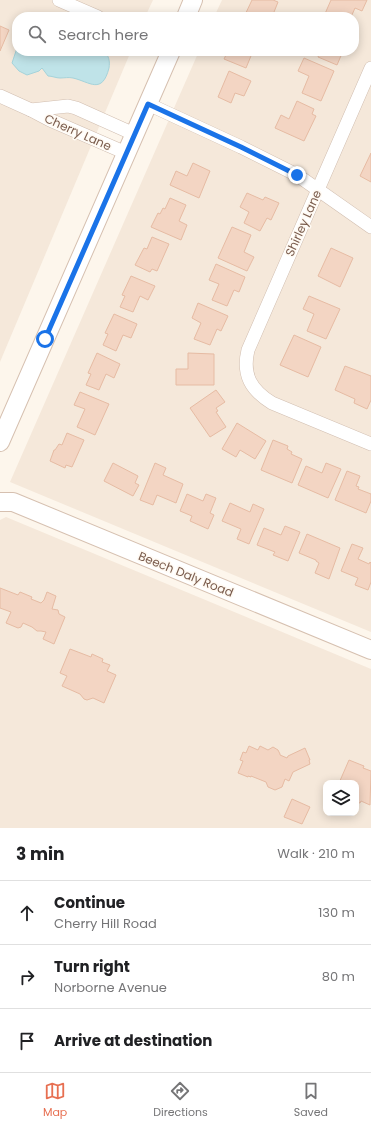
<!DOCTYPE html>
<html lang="en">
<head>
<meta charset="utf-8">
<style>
	body { margin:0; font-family:Poppins,sans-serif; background:#f2f2f2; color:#202124 }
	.controls { position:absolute; right:12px; bottom:12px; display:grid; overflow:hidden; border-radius:8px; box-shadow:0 2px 10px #0003 }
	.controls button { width:36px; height:36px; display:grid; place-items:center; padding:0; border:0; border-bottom:1px solid #e0e0e0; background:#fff; color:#202124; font:20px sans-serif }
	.stop { position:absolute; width:12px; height:12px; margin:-9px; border:3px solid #1a73e8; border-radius:50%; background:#fff }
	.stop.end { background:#1a73e8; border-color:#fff; box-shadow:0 1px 4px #0008 }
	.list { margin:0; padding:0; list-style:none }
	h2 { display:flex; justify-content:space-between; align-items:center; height:52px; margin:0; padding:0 16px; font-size:17px }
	h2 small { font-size:13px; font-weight:400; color:#757577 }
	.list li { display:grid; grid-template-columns:26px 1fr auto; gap:12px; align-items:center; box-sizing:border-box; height:64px; padding:0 16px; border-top:1px solid #e0e0e0 }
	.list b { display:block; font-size:15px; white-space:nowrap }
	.list p { margin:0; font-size:13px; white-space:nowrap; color:#757577 }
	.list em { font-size:13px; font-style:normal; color:#757577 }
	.icon { flex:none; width:22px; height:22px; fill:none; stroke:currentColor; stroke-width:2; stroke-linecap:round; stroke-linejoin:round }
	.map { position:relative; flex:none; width:371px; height:828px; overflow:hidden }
	.search { position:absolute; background:#fff; box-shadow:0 2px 10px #0003; left:12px; right:12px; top:12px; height:44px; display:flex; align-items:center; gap:10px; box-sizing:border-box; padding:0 14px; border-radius:16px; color:#757577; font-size:15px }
	.sheet { height:244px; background:#fff }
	nav { display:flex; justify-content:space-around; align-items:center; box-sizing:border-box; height:56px; border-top:1px solid #e0e0e0; background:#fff; font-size:11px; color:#757577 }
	nav a { display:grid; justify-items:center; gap:2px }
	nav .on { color:#e76f51 }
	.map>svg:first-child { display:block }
	.residential { fill:#f5e8da; fill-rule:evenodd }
	.water { fill:#bfe3e8; stroke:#a5d3da }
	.building { fill:#f3d5c3; stroke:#e6bba3 }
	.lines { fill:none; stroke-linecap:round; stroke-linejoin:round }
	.minor-casing { stroke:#d1beb0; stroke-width:14 }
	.secondary-casing { stroke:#d6c0b0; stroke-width:20 }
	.minor { stroke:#fff; stroke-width:13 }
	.secondary { stroke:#fff; stroke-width:18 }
	.route { stroke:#1a73e8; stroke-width:5 }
	.labels { text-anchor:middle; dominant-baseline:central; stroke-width:3; stroke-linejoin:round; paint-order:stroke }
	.street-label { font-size:12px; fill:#7a5c4d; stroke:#fffaf3 }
</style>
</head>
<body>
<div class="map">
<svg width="371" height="828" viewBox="0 0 371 828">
	<rect width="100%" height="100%" fill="#fdf6ec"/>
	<g class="residential">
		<polygon points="0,0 153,0 145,17 17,17 17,51 131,51 0,362"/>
		<polygon points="222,0 371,0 371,632 10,482 199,51 354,51 354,17 214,17"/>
		<path d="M6,517L371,669V828H0V520ZM326,783H356V813H326Z"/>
	</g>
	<path class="water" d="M17,48V51H104C109,56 110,61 109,68C102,95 90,82 73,78C69,77 64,78 60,78C56,78 52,76 48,76L42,68L39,71L27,75L19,71L12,63Z"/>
	<g class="building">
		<polygon points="252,0 273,0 278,2 272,17 264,14 263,17 244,17"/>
		<polygon points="331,0 367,0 362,11 355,8 351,17 325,17 324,16"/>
		<polygon points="0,26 9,30 0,51"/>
		<polygon points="228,51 253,51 246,68 224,59"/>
		<polygon points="320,51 343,51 337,65 318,57"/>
		<polygon points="304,58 334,71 321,101 302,93 309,76 298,71"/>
		<polygon points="229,71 251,81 244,96 235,93 231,103 218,97"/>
		<polygon points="297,101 314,109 312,114 316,116 304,141 275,128 281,115 289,119"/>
		<polygon points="371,153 371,182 360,176"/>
		<polygon points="193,163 210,171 199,198 170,185 176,171 187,176"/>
		<polygon points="247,193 263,200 265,197 279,203 271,220 267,218 260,231 244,223 249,212 240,207"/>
		<polygon points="170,198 186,205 179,221 187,225 181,240 151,227 158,213 160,214 163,208 165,209"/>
		<polygon points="232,227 251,235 244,252 254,257 247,271 218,258"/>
		<polygon points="152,237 169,244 157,271 152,269 150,272 135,265 144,248 147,249"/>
		<polygon points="331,248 353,258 340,287 318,276"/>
		<polygon points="216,264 245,277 239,292 234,290 227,306 212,300 219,284 209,280"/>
		<polygon points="131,276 155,286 148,300 140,296 133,312 120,307 125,296 122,295"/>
		<polygon points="309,296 340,309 326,339 307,331 314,314 303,309"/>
		<polygon points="198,303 228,316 221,331 217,329 210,345 194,339 201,323 192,318"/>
		<polygon points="114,314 137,324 131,338 123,335 116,351 103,345 108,334 105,333"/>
		<polygon points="294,335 321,347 308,377 280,365"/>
		<polygon points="97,353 120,364 114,378 106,374 99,390 86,385 91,374 88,373"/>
		<polygon points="188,353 214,354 214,385 176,385 176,369 188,369"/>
		<polygon points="345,366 371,376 371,400 367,409 354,403 355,399 335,390"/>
		<polygon points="216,390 225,402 216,408 218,411 216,412 226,427 210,437 190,408"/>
		<polygon points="80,392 109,404 95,435 77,427 85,409 74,405"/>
		<polygon points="237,423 266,441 255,459 240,450 236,457 222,449"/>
		<polygon points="67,433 84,440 72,467 66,465 65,468 50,461 54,450 55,450 59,444 62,445"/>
		<polygon points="273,440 288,446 287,449 292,452 291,454 302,459 292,483 261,470"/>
		<polygon points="113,463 138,476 135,483 139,485 133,496 104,481"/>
		<polygon points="155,463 166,468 163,475 183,484 176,503 157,495 153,505 140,500"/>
		<polygon points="326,463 341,469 328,498 298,485 306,466 322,473"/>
		<polygon points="347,471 360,476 356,486 359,487 358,489 371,494 371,501 366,513 335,500"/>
		<polygon points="187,494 203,501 206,494 216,498 210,513 214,515 208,529 190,521 192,516 180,511"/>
		<polygon points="230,503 250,512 253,504 264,509 249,544 237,539 241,529 222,521"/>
		<polygon points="285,526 300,532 288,561 273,555 275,552 257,545 264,528 281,535"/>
		<polygon points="307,534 340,548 329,579 315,573 319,563 316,561 316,560 299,553"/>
		<polygon points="352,544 363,548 358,559 369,564 370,562 371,563 371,582 368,590 355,585 358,578 341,571"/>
		<polygon points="0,588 18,595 20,592 32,597 31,599 41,603 44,600 47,592 56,596 52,609 58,610 59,614 65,617 54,644 43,639 46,632 41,631 37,631 32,627 23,623 21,627 18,628 6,623 11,612 0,608"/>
		<polygon points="70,649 91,657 92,654 103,659 102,662 110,665 107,671 116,675 104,703 93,698 87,700 84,699 80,694 62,686 67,676 60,673"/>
		<polygon points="249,746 258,750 260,746 268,750 273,747 278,750 280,754 280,755 287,758 288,756 305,748 310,760 309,760 310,764 293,772 289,781 285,779 282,787 275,790 268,787 266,782 251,776 251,777 248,776 248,777 238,773 243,761 240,760 243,752 246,753"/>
		<polygon points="349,760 364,766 363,768 371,771 370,805 361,801 360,803 356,802 356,783 339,783"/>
		<polygon points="292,799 310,807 302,824 284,817"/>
	</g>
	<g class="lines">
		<g class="minor-casing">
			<g id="minor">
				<polyline points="59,0 98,17"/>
				<path d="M371,68L248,350C242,375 251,390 272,403L371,444"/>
				<polyline points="0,96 31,110 50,120 126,153"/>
				<polyline points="148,104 241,147 297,175 371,227"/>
				<polyline points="31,110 68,106 76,108 134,134"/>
			</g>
		</g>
		<g class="secondary-casing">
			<g id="secondary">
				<polyline points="186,17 193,0"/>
				<polyline points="0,442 171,51"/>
				<polyline points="0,502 13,502 371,650"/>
			</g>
		</g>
		<use href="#minor" class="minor"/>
		<use href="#secondary" class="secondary"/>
	</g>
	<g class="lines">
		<polyline class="route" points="45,339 148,104 241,147 297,175"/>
	</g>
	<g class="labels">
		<g class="street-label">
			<text transform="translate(78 132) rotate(24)">Cherry Lane</text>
			<text transform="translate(303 223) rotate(-66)">Shirley Lane</text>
			<text transform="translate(186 574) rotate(22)">Beech Daly Road</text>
		</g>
	</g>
</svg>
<div class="controls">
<button><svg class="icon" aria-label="layers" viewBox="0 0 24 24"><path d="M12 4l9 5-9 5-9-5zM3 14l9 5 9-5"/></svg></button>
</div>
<div class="stop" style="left:45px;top:339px"></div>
<div class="stop end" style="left:297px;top:175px"></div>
<div class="search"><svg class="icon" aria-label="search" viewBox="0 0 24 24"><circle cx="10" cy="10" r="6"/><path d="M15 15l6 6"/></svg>Search here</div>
</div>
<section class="sheet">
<h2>3 min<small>Walk · 210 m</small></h2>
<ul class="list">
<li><svg class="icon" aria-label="ahead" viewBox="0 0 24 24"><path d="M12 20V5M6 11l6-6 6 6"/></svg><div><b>Continue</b><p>Cherry Hill Road</p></div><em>130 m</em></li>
<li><svg class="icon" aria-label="right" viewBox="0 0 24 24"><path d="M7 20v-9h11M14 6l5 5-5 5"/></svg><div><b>Turn right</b><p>Norborne Avenue</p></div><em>80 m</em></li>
<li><svg class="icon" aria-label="arrive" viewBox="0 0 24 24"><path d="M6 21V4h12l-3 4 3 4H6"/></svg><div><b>Arrive at destination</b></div></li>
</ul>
</section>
<nav>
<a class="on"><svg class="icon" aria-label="map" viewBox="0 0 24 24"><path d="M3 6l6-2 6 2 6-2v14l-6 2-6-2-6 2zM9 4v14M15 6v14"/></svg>Map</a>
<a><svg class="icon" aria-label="directions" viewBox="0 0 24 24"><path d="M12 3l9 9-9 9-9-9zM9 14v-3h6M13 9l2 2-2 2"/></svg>Directions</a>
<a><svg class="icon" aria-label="saved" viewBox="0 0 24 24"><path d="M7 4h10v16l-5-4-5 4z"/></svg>Saved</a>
</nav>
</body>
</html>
